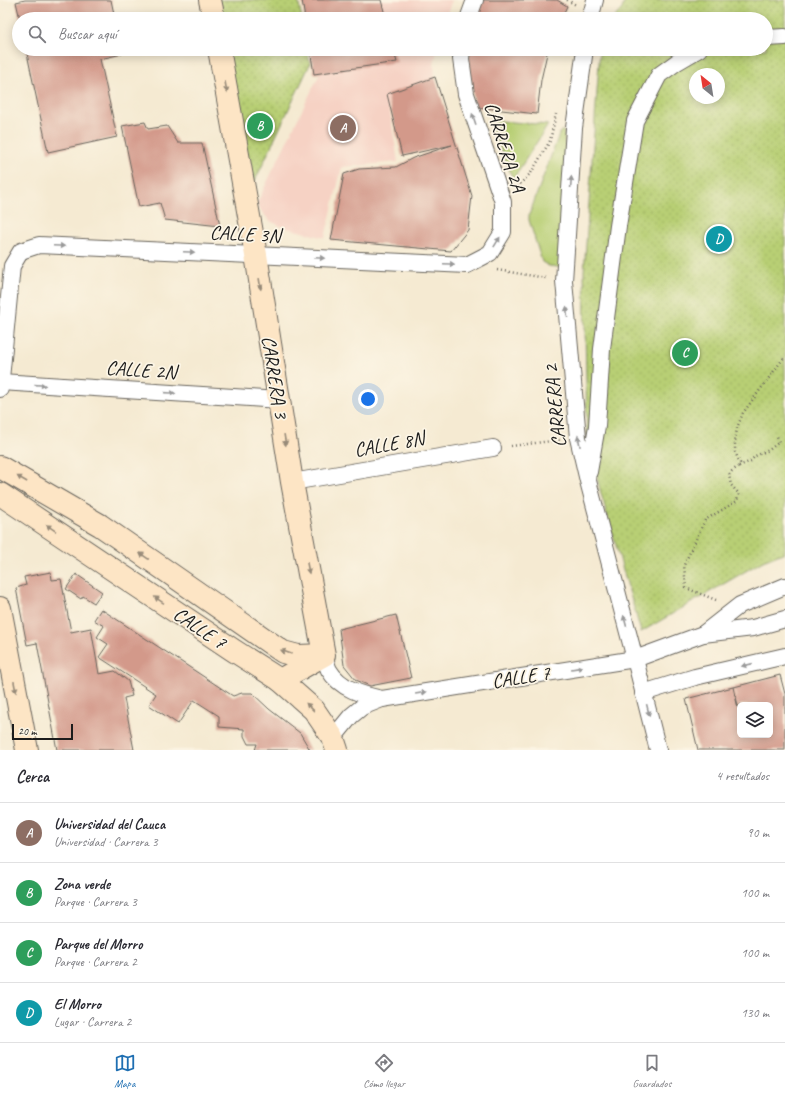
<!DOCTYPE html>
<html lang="es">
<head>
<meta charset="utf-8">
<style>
	body { margin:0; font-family:Caveat,sans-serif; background:#f2f2f3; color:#2b2b33 }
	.controls { position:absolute; right:12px; bottom:12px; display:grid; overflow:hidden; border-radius:6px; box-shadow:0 2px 10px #0003 }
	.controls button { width:36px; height:36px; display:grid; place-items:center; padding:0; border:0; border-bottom:1px solid #e1e1e2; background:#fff; color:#2b2b33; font:20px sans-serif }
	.compass { position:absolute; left:689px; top:68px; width:36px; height:36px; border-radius:50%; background:#fff; box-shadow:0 2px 10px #0003; rotate:330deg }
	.scale { position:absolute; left:12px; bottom:10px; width:61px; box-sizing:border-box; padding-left:4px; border:2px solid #1c1c1c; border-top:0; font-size:11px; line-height:14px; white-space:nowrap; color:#1c1c1c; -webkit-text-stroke:3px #fcf5e5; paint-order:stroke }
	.you { position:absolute; left:368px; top:399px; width:14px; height:14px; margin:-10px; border:3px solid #fff; border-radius:50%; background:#1a73e8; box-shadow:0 0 0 6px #1a73e833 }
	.badge { display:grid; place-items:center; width:26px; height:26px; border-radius:50%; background:#1f6fb2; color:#fff; font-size:13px; font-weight:700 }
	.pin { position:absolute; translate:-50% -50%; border:2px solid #fff; box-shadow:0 1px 4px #0006 }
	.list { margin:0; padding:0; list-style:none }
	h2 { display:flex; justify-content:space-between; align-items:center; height:52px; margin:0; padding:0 16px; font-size:17px }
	h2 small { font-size:13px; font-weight:400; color:#7c7c81 }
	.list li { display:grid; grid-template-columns:26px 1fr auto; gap:12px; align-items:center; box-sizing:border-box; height:60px; padding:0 16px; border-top:1px solid #e1e1e2 }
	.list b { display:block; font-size:15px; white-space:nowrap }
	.list p { margin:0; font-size:13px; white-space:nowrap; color:#7c7c81 }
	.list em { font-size:13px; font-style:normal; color:#7c7c81 }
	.icon { flex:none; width:22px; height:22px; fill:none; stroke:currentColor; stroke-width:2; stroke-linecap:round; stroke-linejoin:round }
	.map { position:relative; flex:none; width:785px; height:750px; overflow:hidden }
	.search { position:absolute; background:#fff; box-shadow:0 2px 10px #0003; left:12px; right:12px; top:12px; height:44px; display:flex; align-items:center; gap:10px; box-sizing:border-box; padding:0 14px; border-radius:22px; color:#7c7c81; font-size:15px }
	.sheet { height:292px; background:#fff }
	nav { display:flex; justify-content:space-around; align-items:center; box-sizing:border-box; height:56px; border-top:1px solid #e1e1e2; background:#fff; font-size:11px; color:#7c7c81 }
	nav a { display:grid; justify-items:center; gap:2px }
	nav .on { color:#1f6fb2 }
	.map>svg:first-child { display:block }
	.built { fill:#f6d2c4 }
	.green { fill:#b8cf74; stroke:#6a7648 }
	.park { fill:url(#park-dots); stroke:#6a7648; fill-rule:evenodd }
	.building { fill:#d3998a }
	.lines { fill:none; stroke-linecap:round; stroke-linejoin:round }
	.minor-casing { stroke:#68645c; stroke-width:18 }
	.secondary-casing { stroke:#68645c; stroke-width:24 }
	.path { stroke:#68645c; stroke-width:2.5; stroke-dasharray:1 3; stroke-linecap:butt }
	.minor { stroke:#fff; stroke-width:16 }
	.secondary { stroke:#fde5c5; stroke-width:22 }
	.oneway { fill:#988b79 }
	.oneway2 { fill:#999 }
	.labels { text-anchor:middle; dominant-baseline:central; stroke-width:3.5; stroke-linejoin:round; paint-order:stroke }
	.street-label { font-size:20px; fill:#1c1c1c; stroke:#fcf5e5 }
</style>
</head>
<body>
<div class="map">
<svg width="785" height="750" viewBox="0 0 785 750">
	<defs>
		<pattern id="park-dots" width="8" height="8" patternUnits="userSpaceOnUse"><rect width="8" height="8" fill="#b8cf74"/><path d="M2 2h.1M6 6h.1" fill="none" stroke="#9eb164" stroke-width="1.8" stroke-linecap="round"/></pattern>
	</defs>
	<rect width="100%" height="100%" fill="#fcf5e5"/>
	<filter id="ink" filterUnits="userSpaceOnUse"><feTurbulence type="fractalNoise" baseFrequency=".025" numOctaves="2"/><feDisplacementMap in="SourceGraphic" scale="8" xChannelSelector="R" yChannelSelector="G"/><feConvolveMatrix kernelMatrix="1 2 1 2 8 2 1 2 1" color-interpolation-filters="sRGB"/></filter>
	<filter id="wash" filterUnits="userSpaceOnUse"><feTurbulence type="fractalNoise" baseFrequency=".012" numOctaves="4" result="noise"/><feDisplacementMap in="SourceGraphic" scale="16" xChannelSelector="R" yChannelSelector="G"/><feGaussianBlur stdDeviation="0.9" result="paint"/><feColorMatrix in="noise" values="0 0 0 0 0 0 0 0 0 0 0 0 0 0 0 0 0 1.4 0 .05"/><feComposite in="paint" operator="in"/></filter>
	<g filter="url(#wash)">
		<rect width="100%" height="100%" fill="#f5ead2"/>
		<g class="built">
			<polygon points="311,0 452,0 445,19 314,19"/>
			<polygon points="320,49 437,49 434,66 435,77 387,94 398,162 342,167 325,238 283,227 270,221 262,212 257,203 323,67"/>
		</g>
		<g class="green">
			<polygon points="489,120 548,125 513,179"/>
			<polygon points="562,130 564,132 568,188 567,268 549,266 542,262 529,220 529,215 560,132"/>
		</g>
		<g class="park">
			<polygon points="213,0 298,0 302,19 217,19"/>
			<path d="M625,0H785V552L763,561L641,632L600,490L587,434L584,272L600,49H766V19H613L622,9ZM695,74H719V98H695Z"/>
			<polygon points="223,49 307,49 310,64 252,187"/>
		</g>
		<g id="blocks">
			<g class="building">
				<polygon points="25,0 111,0 115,19 20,19 16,2"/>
				<polygon points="302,0 381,0 386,19 305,19"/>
				<polygon points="482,0 557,0 567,6 561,19 475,19"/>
				<polygon points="26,49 121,49 122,54 100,59 117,137 48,152"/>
				<polygon points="310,49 393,49 397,62 314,74"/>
				<polygon points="470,49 548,49 541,80 537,114 475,107 468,66"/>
				<polygon points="435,77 472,196 468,230 451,251 331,240 344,174 359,169 396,167 413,158 452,145 402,156 387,94"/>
				<polygon points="145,122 148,129 167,126 178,143 202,143 220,226 165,220 160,203 139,207 122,126"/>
				<polygon points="51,572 52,580 61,579 71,632 91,628 99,674 115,671 128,681 132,696 124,698 134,750 57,750 37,643 27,645 16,588 26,585 24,577"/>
				<polygon points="76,574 102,592 94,603 83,596 81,599 66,589"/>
				<polygon points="101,609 233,696 242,693 252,693 269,709 300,733 310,750 255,750 257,744 248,744 244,736 244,729 219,727 219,716 194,700 178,724 149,705 156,694 99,657 108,644 97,637 104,626 94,620"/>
				<polygon points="396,615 411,678 370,686 356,680 344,665 339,629"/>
				<polygon points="780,675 785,694 785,750 698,750 686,699 733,687 740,716 740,735 770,735 770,705 740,705 739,711 734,687"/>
			</g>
		</g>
	</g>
	<g filter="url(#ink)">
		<use href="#blocks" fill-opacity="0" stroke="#68645c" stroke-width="1"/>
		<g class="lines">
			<g class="minor-casing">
				<g id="minor">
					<polyline points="468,19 475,0"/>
					<polyline points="590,19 595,0"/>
					<polyline points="766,38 785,37"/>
					<polyline points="585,49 574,128 564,281 578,438 588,481 635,659 658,750"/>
					<polyline points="1,382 279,400"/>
					<polyline points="0,389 12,266 21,251 39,245 467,265 490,253 503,232 503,202 466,94 461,59 462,49"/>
					<polyline points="589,472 597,426 602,349 618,226 635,121 659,75 677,62 699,49"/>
					<polyline points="292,482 493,448"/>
					<polyline points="703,634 753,628 785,619"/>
					<path d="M324,655C326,660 327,666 329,670C340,689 363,695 382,699"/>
					<polyline points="643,693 695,677 785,656"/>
					<polyline points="333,738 351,716 362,707 382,699 635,659 703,634 740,605 785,586"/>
				</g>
			</g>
			<g class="secondary-casing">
				<g id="secondary">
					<polyline points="210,0 214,19"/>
					<polyline points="219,49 256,255 292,482 324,655 280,680"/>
					<polyline points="0,467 100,525 283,652 298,656 323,655"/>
					<polyline points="0,494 233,650 280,680 314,710 333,738 337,750"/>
					<polyline points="0,608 27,750"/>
				</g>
			</g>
			<g class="path">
				<polyline points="567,0 576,5"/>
				<polyline points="517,187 531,173 550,141 556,114"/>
				<polyline points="497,270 546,278"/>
				<polyline points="511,446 560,440"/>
				<polyline points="739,466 751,461 755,456 769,450 779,442 777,436"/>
				<polyline points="716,600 686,588 684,565 705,520 737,501 739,494 731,485 729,475 732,471 739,466 740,463 735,452 735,442 737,428 743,413 785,356"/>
			</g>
			<use href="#minor" class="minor"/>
			<use href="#secondary" class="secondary"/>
		</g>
		<defs><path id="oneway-solid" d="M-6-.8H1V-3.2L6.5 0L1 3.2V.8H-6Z"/></defs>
		<g class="oneway">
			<use href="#oneway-solid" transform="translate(226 87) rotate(80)"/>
			<use href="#oneway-solid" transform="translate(260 284) rotate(81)"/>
			<use href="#oneway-solid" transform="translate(285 440) rotate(81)"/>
			<use href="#oneway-solid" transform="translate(22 479) rotate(-150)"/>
			<use href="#oneway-solid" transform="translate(51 528) rotate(-146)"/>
			<use href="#oneway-solid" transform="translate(144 556) rotate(-145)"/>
			<use href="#oneway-solid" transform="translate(308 568) rotate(79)"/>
			<use href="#oneway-solid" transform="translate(159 600) rotate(-146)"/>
			<use href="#oneway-solid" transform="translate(286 652) rotate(-160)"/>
			<use href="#oneway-solid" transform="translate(15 687) rotate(79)"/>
			<use href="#oneway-solid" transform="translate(310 707) rotate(-136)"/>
		</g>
		<g class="oneway2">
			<use href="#oneway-solid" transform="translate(474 119) rotate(-109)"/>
			<use href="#oneway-solid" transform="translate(571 182) rotate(-86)"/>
			<use href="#oneway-solid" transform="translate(497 242) rotate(-58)"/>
			<use href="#oneway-solid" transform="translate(59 246) rotate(3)"/>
			<use href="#oneway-solid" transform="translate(189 252) rotate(3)"/>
			<use href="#oneway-solid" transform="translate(319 258) rotate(3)"/>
			<use href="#oneway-solid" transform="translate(449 264) rotate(3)"/>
			<use href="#oneway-solid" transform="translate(567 312) rotate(-95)"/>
			<use href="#oneway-solid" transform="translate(40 385) rotate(4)"/>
			<use href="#oneway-solid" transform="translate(170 393) rotate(4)"/>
			<use href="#oneway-solid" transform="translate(579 441) rotate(-101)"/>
			<use href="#oneway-solid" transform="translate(625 621) rotate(-105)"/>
			<use href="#oneway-solid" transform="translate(747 665) rotate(167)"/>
			<use href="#oneway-solid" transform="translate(577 668) rotate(-9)"/>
			<use href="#oneway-solid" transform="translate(421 693) rotate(-9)"/>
			<use href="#oneway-solid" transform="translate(648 710) rotate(76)"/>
		</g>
	</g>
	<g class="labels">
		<g class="street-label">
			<text transform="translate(505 147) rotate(72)">CARRERA 2A</text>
			<text transform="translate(245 234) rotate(3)">CALLE 3N</text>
			<text transform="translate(141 370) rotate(4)">CALLE 2N</text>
			<text transform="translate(275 377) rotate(81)">CARRERA 3</text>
			<text transform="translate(555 406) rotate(-96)">CARRERA 2</text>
			<text transform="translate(389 444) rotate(-10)">CALLE 8N</text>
			<text transform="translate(200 628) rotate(34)">CALLE 7</text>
			<text transform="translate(521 677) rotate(-9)">CALLE 7</text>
		</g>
	</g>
</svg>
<div class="controls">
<button><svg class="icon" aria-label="layers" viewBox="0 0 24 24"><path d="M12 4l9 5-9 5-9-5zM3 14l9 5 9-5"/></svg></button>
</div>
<svg class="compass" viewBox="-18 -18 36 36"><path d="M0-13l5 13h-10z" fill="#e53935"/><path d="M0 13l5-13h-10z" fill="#7c7c81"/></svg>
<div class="scale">20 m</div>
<div class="you"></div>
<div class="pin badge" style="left:343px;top:128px;background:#8d6e63">A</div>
<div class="pin badge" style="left:260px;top:126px;background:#2e9e5b">B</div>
<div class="pin badge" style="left:685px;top:353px;background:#2e9e5b">C</div>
<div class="pin badge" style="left:719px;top:239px;background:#0f9aa8">D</div>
<div class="search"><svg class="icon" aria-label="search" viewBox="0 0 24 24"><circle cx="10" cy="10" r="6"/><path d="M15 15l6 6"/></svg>Buscar aquí</div>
</div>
<section class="sheet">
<h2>Cerca<small>4 resultados</small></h2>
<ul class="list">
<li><span class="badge" style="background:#8d6e63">A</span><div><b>Universidad del Cauca</b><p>Universidad · Carrera 3</p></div><em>90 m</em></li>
<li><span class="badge" style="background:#2e9e5b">B</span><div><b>Zona verde</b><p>Parque · Carrera 3</p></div><em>100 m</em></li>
<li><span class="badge" style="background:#2e9e5b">C</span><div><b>Parque del Morro</b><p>Parque · Carrera 2</p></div><em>100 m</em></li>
<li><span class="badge" style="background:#0f9aa8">D</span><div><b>El Morro</b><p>Lugar · Carrera 2</p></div><em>130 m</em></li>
</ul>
</section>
<nav>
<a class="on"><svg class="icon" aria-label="map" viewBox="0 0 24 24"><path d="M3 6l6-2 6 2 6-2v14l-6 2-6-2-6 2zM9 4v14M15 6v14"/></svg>Mapa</a>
<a><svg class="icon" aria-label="directions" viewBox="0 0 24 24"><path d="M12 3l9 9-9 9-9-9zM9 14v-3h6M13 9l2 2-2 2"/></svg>Cómo llegar</a>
<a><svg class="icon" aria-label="saved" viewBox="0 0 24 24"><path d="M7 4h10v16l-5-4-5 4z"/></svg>Guardados</a>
</nav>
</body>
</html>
